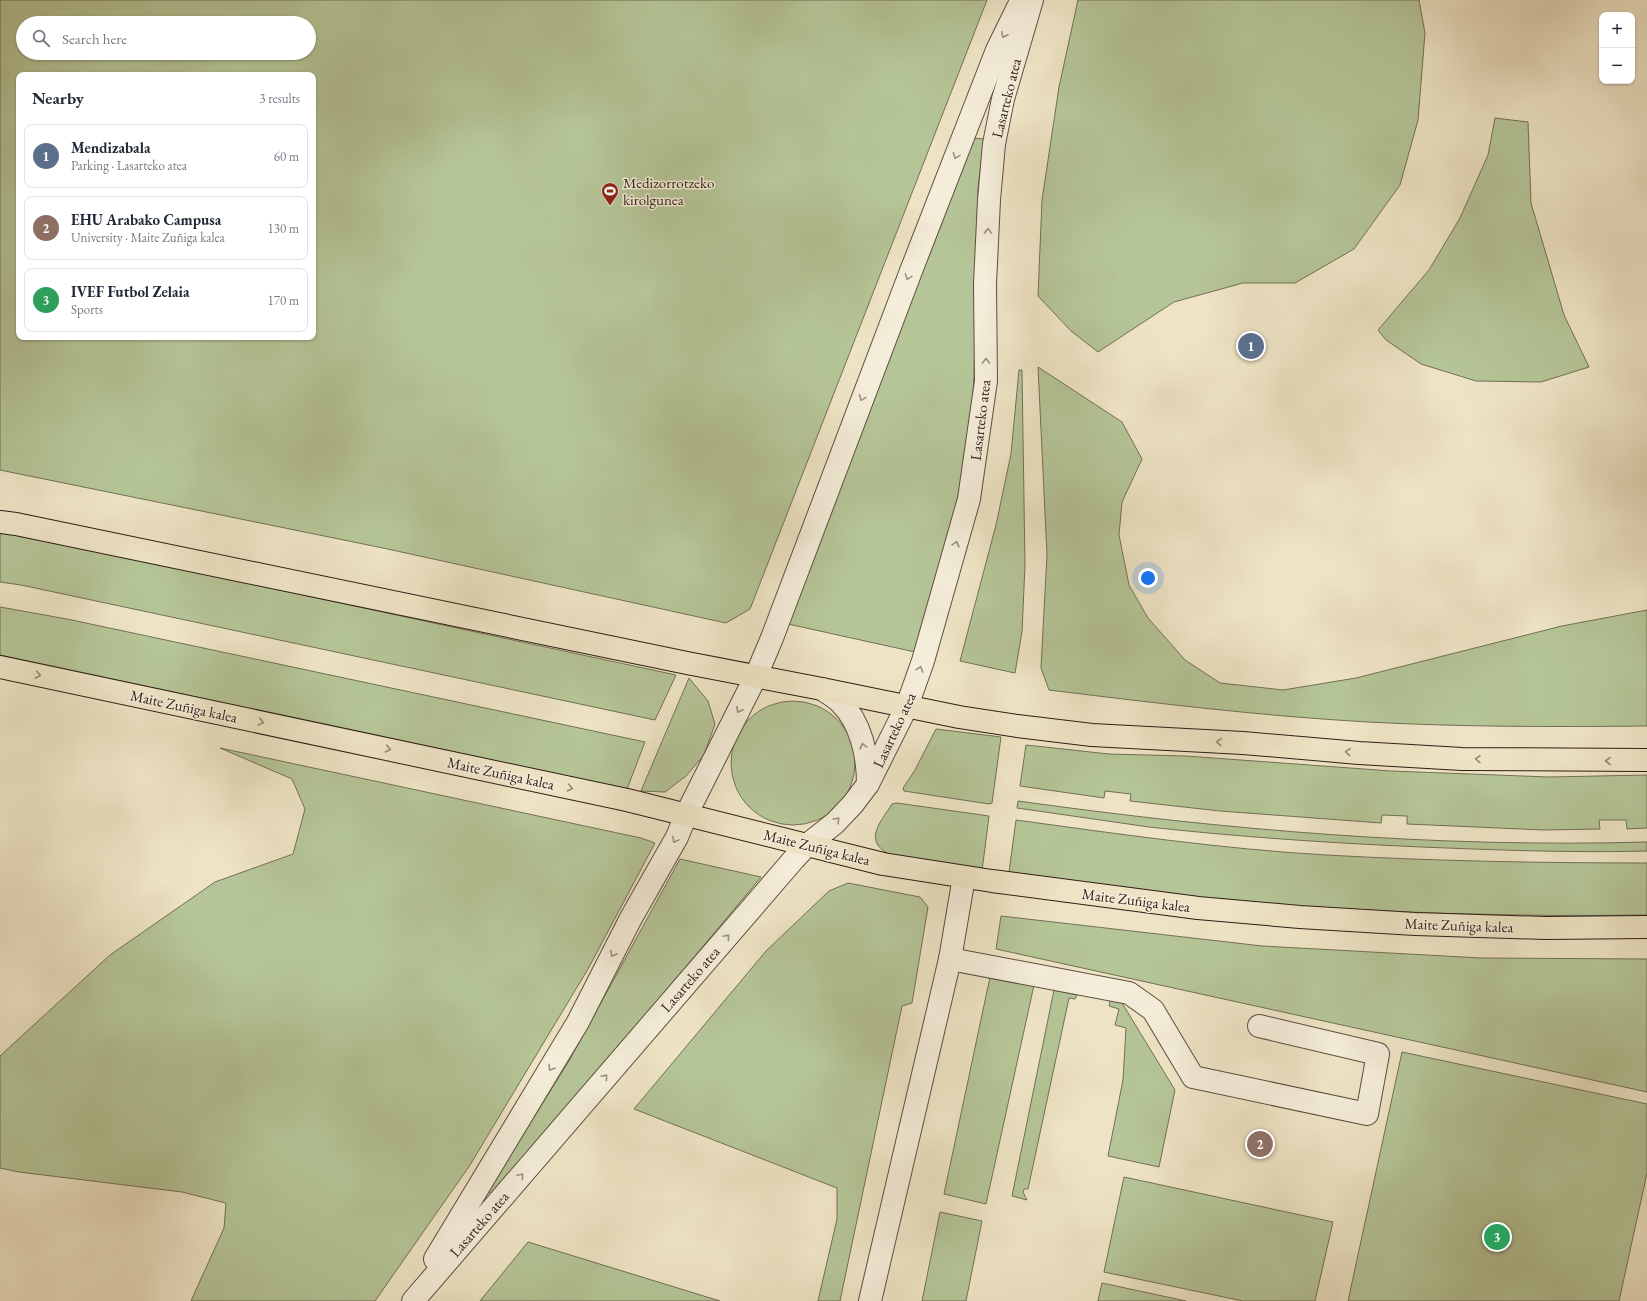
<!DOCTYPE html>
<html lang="en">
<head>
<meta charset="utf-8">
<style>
	body { margin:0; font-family:"EB Garamond",serif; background:#f2f2f3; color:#1f2937 }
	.controls { position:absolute; right:12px; top:12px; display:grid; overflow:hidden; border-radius:8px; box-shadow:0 1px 3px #0004 }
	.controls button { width:36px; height:36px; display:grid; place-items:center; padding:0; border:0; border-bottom:1px solid #e0e1e3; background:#fff; color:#1f2937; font:20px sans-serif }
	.you { position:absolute; left:1148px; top:578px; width:14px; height:14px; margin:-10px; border:3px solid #fff; border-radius:50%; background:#1a73e8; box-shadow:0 0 0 6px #1a73e833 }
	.badge { display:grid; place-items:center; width:26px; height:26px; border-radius:50%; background:#0b8043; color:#fff; font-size:13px; font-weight:700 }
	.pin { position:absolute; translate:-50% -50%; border:2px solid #fff; box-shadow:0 1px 4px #0006 }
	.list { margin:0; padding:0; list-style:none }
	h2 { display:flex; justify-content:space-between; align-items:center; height:52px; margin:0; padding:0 16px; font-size:17px }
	h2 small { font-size:13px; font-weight:400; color:#747a83 }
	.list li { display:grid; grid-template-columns:26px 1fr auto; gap:12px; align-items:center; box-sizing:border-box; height:64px; margin:0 8px 8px; padding:0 8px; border:1px solid #e0e1e3; border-radius:8px }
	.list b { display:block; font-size:15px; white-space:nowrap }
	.list p { margin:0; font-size:13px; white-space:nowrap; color:#747a83 }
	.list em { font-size:13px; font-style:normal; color:#747a83 }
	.icon { flex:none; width:22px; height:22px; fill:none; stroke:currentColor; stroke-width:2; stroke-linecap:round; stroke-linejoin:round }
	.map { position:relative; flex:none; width:1647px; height:1301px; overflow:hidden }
	.search { position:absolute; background:#fff; box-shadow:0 1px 3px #0004; left:16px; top:16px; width:300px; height:44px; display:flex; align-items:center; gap:10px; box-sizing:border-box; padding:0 14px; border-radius:22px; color:#747a83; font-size:15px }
	.panel { position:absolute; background:#fff; box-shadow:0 1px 3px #0004; left:16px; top:72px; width:300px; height:268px; border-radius:8px }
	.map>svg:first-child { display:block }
	.grass { fill:#b5c597; stroke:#727056; fill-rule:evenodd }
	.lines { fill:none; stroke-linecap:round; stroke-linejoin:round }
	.minor-casing { stroke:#5e4e41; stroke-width:24 }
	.major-casing { stroke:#2e1c15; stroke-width:24 }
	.minor { stroke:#f4edd9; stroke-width:22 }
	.major { stroke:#eee4c5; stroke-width:22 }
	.oneway { stroke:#9b8f81 }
	.oneway2 { stroke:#988a76 }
	.labels { text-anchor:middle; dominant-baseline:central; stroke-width:3; stroke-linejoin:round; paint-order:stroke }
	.street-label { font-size:15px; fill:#2e1c15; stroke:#f4edd9 }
	.poi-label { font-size:15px; fill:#2e1c15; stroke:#f4edd9; text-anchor:start }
</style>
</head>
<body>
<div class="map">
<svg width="1647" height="1301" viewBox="0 0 1647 1301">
	<rect width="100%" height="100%" fill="#eee4c5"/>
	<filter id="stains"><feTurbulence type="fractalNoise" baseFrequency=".005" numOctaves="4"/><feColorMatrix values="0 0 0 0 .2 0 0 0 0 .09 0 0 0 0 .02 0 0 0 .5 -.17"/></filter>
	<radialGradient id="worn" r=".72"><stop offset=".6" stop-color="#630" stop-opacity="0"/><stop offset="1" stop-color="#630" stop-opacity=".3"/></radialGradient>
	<g class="grass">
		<path d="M0,0H987L750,609L726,623L383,548L0,470ZM23,23H309V53H23ZM19,75H313V337H19Z"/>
		<polygon points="1078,0 1419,0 1425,33 1418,120 1400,185 1354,249 1295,283 1243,283 1174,302 1098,352 1071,331 1038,296 1042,200 1059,87"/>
		<polygon points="1495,118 1528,122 1531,203 1564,315 1589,367 1541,382 1476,381 1421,364 1386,340 1378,330 1429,270 1460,218 1488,155"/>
		<polygon points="973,138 984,139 978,188 974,375 970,444 956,506 915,652 788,624"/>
		<path d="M1038,367L1122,422L1142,459L1122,502L1119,535L1129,585L1148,618L1185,660L1220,683L1283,690L1356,678L1562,626L1647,610V726C1554,727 1461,727 1368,722C1261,716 1155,703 1049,690L1041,668L1047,555Z"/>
		<polygon points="1019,370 1022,370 1025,565 1022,632 1015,673 960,661 996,525 1011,454"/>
		<polygon points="0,530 676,675 655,720 21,585 0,582"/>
		<polygon points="0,607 67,619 645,742 627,789 0,655"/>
		<polygon points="689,678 708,701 715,724 704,755 686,776 665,792 641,791"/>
		<circle cx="793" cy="763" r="62"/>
		<polygon points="936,729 1001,737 992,803 989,804 904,791 903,788 915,770"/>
		<polygon points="1026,745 1109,754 1186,756 1391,771 1549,777 1647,775 1647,828 1627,829 1626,820 1599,820 1600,829 1544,830 1407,824 1407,816 1382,815 1381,823 1220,811 1130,801 1131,794 1105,791 1104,798 1020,786"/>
		<polygon points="220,748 641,838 655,843 588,969 470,1165 375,1301 191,1301 224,1228 226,1203 182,1192 19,1172 0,1168 0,1056 110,955 215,882 293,854 305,809 292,779"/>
		<path d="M1018,801C1226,830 1436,848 1647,842V851C1572,853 1496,850 1421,847C1330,843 1240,837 1149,827C1105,821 1061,814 1017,808Z"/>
		<path d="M897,803L989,816L982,871L890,855C862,840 881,822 892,804Z"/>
		<path d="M1016,820C1119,834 1222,849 1326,855C1433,861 1540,863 1647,863V915C1513,917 1379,913 1245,902C1166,895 1087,883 1009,872Z"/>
		<polygon points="680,859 761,877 494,1196 488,1191 569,1061"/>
		<polygon points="848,883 920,897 928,907 912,1003 902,1006 840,1301 818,1301 837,1219 837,1188 634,1109 766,951 829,891"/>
		<polygon points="1001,916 1262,946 1481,958 1647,959 1647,1092 996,949"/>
		<polygon points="990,977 1034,985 986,1204 944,1194"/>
		<polygon points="1054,990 1077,995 1075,999 1069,998 1028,1189 1024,1189 1023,1192 1027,1200 1012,1196"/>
		<polygon points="1111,996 1119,998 1175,1090 1159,1167 1108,1156 1123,1080 1126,1028 1115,1025 1119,1009 1109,1006"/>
		<polygon points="1402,1052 1647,1104 1647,1173 1619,1301 1348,1301"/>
		<polygon points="1124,1177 1333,1222 1315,1301 1243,1301 1104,1272"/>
		<polygon points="940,1212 982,1221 966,1301 922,1301"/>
		<polygon points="528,1242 720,1301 480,1301"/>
		<polygon points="1102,1283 1186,1301 1098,1301"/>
	</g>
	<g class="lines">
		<g class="minor-casing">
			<g id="minor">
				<path d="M822,689C828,693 835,697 840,702C861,722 868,756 868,784"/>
				<polyline points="950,959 1129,993 1153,1010 1193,1077 1367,1114 1378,1054 1259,1026"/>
				<polyline points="435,1259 578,1022 631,918 677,837 686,815 756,676 772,638 911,271 997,50 1021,1"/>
				<polyline points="413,1301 794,859 807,845 835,823 853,804 868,784 907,706 923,661 969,499 986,381 985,284 989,200 994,144 1003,99 1032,0"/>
				<polyline points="870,1301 950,959 964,877"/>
			</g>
		</g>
		<g class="major-casing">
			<g id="major">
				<polyline points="0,522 16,524 687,663 822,689 959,717 1017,726 1092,735 1243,743 1359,753 1462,759 1647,760"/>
				<polyline points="0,667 627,800 883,864 992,881 1198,908 1300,917 1415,924 1545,928 1647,927"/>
			</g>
		</g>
		<use href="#minor" class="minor"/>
		<use href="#major" class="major"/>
	</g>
	<defs><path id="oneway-chevron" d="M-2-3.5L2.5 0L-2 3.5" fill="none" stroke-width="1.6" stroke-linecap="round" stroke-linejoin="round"/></defs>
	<g class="oneway">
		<use href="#oneway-chevron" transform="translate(1004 35) rotate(116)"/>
		<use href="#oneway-chevron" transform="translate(956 156) rotate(111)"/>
		<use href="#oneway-chevron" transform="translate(988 231) rotate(-88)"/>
		<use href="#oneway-chevron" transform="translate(908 277) rotate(111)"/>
		<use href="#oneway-chevron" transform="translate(986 361) rotate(-90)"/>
		<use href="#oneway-chevron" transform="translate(862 398) rotate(111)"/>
		<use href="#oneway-chevron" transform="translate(956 544) rotate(-74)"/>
		<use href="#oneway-chevron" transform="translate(920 669) rotate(-71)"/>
		<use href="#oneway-chevron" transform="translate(739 710) rotate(117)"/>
		<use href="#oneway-chevron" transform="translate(863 746) rotate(-105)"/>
		<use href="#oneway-chevron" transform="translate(837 820) rotate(-45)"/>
		<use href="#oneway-chevron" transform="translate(675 840) rotate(118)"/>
		<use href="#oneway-chevron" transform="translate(727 937) rotate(-49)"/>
		<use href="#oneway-chevron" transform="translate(613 954) rotate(117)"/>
		<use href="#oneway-chevron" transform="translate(551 1068) rotate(121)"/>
		<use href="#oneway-chevron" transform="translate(605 1077) rotate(-49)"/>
		<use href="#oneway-chevron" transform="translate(521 1176) rotate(-49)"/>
	</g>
	<g class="oneway2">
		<use href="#oneway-chevron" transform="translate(38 675) rotate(12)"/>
		<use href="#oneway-chevron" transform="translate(261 722) rotate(12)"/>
		<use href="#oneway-chevron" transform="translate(1219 742) rotate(-176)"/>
		<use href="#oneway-chevron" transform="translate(388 749) rotate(12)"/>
		<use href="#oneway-chevron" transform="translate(1348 752) rotate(-175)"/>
		<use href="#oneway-chevron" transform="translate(1478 759) rotate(-179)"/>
		<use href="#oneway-chevron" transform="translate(1608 761) rotate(-180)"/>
		<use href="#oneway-chevron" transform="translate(570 788) rotate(12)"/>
	</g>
	<defs>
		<g id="stadium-pin" transform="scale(0.9)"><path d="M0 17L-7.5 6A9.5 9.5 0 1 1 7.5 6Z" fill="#8f2418" stroke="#f4edd9"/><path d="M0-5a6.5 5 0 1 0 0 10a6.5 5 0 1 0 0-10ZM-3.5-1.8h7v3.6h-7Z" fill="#fff"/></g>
	</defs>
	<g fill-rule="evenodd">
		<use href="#stadium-pin" x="610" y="191"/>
	</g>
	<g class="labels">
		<g class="street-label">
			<text transform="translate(1006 98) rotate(-76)">Lasarteko atea</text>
			<text transform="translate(980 420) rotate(-83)">Lasarteko atea</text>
			<text transform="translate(184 706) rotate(12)">Maite Zuñiga kalea</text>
			<text transform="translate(894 730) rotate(-65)">Lasarteko atea</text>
			<text transform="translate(501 773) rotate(12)">Maite Zuñiga kalea</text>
			<text transform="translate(817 847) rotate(14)">Maite Zuñiga kalea</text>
			<text transform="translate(1136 900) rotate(7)">Maite Zuñiga kalea</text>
			<text transform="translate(1459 925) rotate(2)">Maite Zuñiga kalea</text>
			<text transform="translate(690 979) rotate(-49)">Lasarteko atea</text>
			<text transform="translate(479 1224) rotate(-49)">Lasarteko atea</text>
		</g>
		<g class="poi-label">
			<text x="623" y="182">Medizorrotzeko<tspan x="623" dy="17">kirolgunea</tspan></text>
		</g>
	</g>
	<rect width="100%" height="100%" filter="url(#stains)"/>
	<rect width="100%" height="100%" fill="url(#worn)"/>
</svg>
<div class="controls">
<button>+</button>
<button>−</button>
</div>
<div class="you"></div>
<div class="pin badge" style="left:1251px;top:346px;background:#5c6f8a">1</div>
<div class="pin badge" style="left:1260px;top:1144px;background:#8d6e63">2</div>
<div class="pin badge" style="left:1497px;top:1237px;background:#2e9e5b">3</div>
<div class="search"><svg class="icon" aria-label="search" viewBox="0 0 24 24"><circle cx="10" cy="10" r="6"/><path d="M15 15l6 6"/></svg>Search here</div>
<section class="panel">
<h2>Nearby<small>3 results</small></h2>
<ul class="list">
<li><span class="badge" style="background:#5c6f8a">1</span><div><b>Mendizabala</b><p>Parking · Lasarteko atea</p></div><em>60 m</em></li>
<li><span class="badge" style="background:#8d6e63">2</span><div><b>EHU Arabako Campusa</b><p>University · Maite Zuñiga kalea</p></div><em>130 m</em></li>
<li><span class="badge" style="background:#2e9e5b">3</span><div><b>IVEF Futbol Zelaia</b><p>Sports</p></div><em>170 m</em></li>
</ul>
</section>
</div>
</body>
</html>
